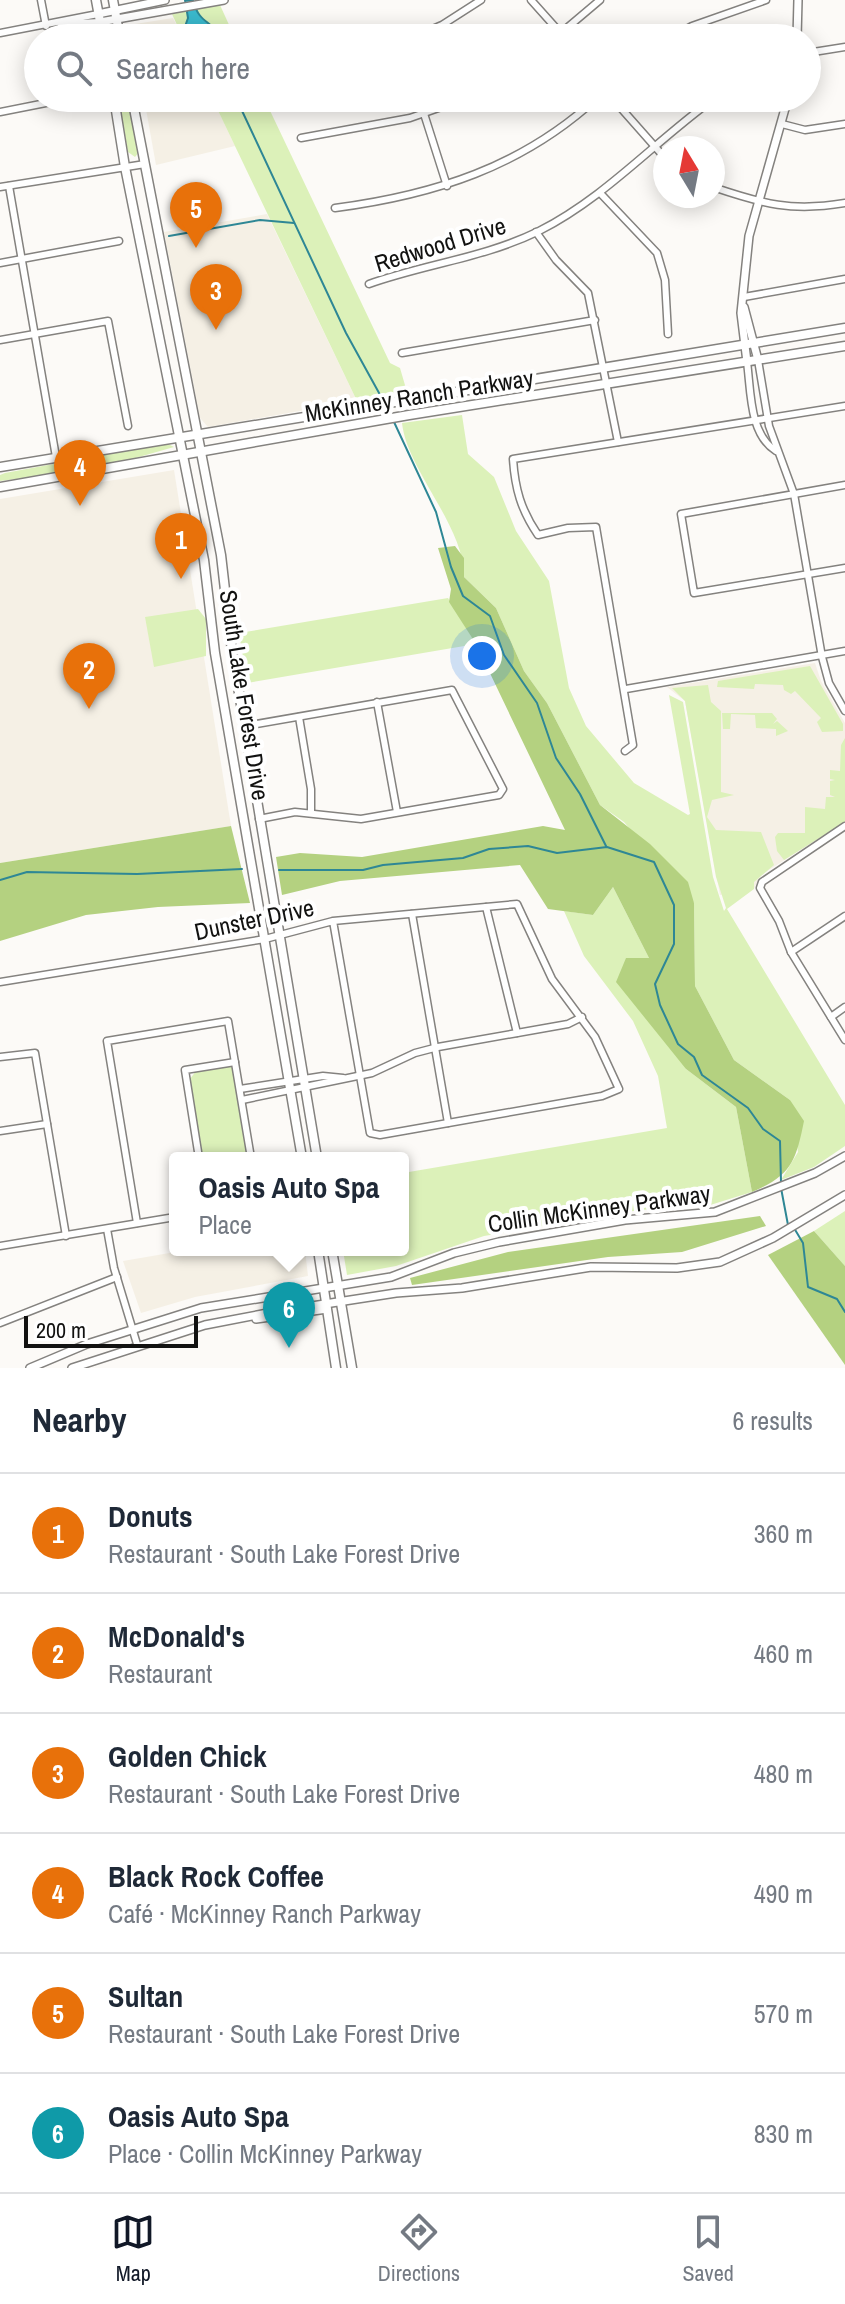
<!DOCTYPE html>
<html lang="en">
<head>
<meta charset="utf-8">
<style>
	body { margin:0; font-family:"Archivo Narrow",sans-serif; background:#f6f6f7; color:#1f2937 }
	.compass { position:absolute; left:653px; top:136px; width:72px; height:72px; border-radius:50%; background:#fff; box-shadow:0 4px 20px #0003; rotate:350deg }
	.scale { position:absolute; left:24px; bottom:20px; width:174px; box-sizing:border-box; padding-left:8px; border:4px solid #121211; border-top:0; font-size:22px; line-height:28px; white-space:nowrap; color:#121211; -webkit-text-stroke:6px #fff; paint-order:stroke }
	.you { position:absolute; left:482px; top:656px; width:28px; height:28px; margin:-20px; border:6px solid #fff; border-radius:50%; background:#1a73e8; box-shadow:0 0 0 12px #1a73e833 }
	.badge { display:grid; place-items:center; width:52px; height:52px; border-radius:50%; background:#111827; color:#fff; font-size:26px; font-weight:700 }
	.pin { position:absolute; translate:-50% -66px; filter:drop-shadow(0 2px 4px #0008) }
	.pin::after { content:''; position:absolute; top:42px; width:28px; height:24px; background:inherit; clip-path:polygon(0 0,100% 0,50% 100%) }
	.popup { position:absolute; left:169px; top:1152px; width:240px; height:104px; box-sizing:border-box; display:grid; place-content:center; border-radius:8px; background:#fff; filter:drop-shadow(0 2px 6px #0005); font-size:26px; white-space:nowrap; color:#747a83 }
	.popup b { font-size:30px; color:#1f2937 }
	.popup::after { content:''; position:absolute; left:50%; top:100%; margin-left:-16px; border:16px solid transparent; border-top-color:#fff }
	.list { margin:0; padding:0; list-style:none }
	h2 { display:flex; justify-content:space-between; align-items:center; height:104px; margin:0; padding:0 32px; font-size:34px }
	h2 small { font-size:26px; font-weight:400; color:#747a83 }
	.list li { display:grid; grid-template-columns:52px 1fr auto; gap:24px; align-items:center; box-sizing:border-box; height:120px; padding:0 32px; border-top:2px solid #e0e1e3 }
	.list b { display:block; font-size:30px; white-space:nowrap }
	.list p { margin:0; font-size:26px; white-space:nowrap; color:#747a83 }
	.list em { font-size:26px; font-style:normal; color:#747a83 }
	.icon { flex:none; width:44px; height:44px; fill:none; stroke:currentColor; stroke-width:2; stroke-linecap:round; stroke-linejoin:round }
	.map { position:relative; flex:none; width:845px; height:1368px; overflow:hidden }
	.search { position:absolute; background:#fff; box-shadow:0 4px 20px #0003; left:24px; right:24px; top:24px; height:88px; display:flex; align-items:center; gap:20px; box-sizing:border-box; padding:0 28px; border-radius:44px; color:#747a83; font-size:30px }
	.sheet { height:824px; background:#fff }
	nav { display:flex; justify-content:space-around; align-items:center; box-sizing:border-box; height:112px; border-top:2px solid #e0e1e3; background:#fff; font-size:22px; color:#747a83 }
	nav a { display:grid; justify-items:center; gap:4px }
	nav .on { color:#111827 }
	.map>svg:first-child { display:block }
	.built { fill:#f5f0e5 }
	.green { fill:#dcf1b9 }
	.forest { fill:#b4d180 }
	.water { fill:#3ab9cd; stroke:#2e8795; stroke-width:2 }
	.lines { fill:none; stroke-linecap:round; stroke-linejoin:round }
	.stream { stroke:#2e8795; stroke-width:2 }
	.minor-casing { stroke:#84827f; stroke-width:9 }
	.tertiary-casing { stroke:#84827f; stroke-width:10 }
	.secondary-casing { stroke:#84827f; stroke-width:11 }
	.minor { stroke:#fff; stroke-width:6 }
	.tertiary { stroke:#fff; stroke-width:7 }
	.secondary { stroke:#fff; stroke-width:8 }
	.labels { text-anchor:middle; dominant-baseline:central; stroke-width:8; stroke-linejoin:round; paint-order:stroke }
	.street-label { font-size:24px; fill:#121211; stroke:#fff }
</style>
</head>
<body>
<div class="map">
<svg width="845" height="1368" viewBox="0 0 845 1368">
	<rect width="100%" height="100%" fill="#fcfaf7"/>
	<g class="built">
		<polygon points="173,18 183,38 132,38 131,30 135,24"/>
		<polygon points="144,98 212,98 235,146 156,165"/>
		<polygon points="267,214 357,401 208,427 200,418 164,232"/>
		<polygon points="174,470 231,826 0,863 0,499"/>
		<polygon points="815,663 821,681 845,723 845,822 761,875 754,889 720,895 685,701 667,687"/>
		<polygon points="187,1250 305,1250 308,1276 195,1297 141,1313 123,1261"/>
	</g>
	<g class="green">
		<polygon points="220,5 235,38 183,38 172,14"/>
		<polygon points="118,98 128,98 139,152 135,157 128,152"/>
		<polygon points="212,98 264,98 390,363 400,368 407,392 357,401"/>
		<path d="M462,415L468,454L494,477L516,531L549,581L569,688L586,726L634,783L688,815L690,814L669,695L683,702L713,877L724,911L726,908L716,877L685,701L672,688L708,685L711,702L721,711V792L734,795L712,800L707,817L716,830L761,832L774,865L754,882V889L727,909L845,1105V1146L814,1167L781,1180L798,1152L790,1100L734,1060L695,986L694,903L624,822L600,805L547,703L524,671L496,608L464,577C465,527 407,470 402,423Z"/>
		<polygon points="166,443 174,447 97,469 0,481 0,475 5,473"/>
		<polygon points="448,598 476,644 247,683 239,633"/>
		<polygon points="198,609 206,619 206,656 154,667 145,617"/>
		<polygon points="810,666 843,724 843,731 822,732 817,722 821,718 795,691 791,694 784,690 783,685 755,684 754,689 717,687 718,681"/>
		<polygon points="722,713 772,713 777,719 773,724 777,721 788,731 776,736 776,729 756,728 755,715 731,714 730,729 723,729"/>
		<polygon points="845,738 845,822 784,860 777,851 775,837 778,833 805,833 805,807 825,809 826,797 835,797 830,795 830,781 835,780 830,779 830,770 840,771 841,745"/>
		<polygon points="613,887 649,958 686,1069 736,1107 752,1192 707,1206 639,1210 484,1236 396,1266 347,1275 343,1250 403,1250 403,1173 667,1128 658,1076 633,1021 584,956 564,911 593,915"/>
		<polygon points="229,1066 234,1069 248,1153 242,1158 203,1158 190,1079 196,1071"/>
		<polygon points="845,1211 845,1266 814,1231"/>
	</g>
	<g class="forest">
		<path d="M455,546L464,558V577L496,608L524,671L547,703L600,805L650,844L688,882L694,903L695,986L734,1060L790,1100L804,1121C796,1161 791,1176 752,1192L736,1107L686,1069L616,982L626,958H649L613,887L593,915L548,909L520,865L340,881L282,895L276,857L300,853L362,857L543,826L565,830L476,644L449,602L451,589L438,548Z"/>
		<polygon points="231,826 250,903 158,907 86,915 0,941 0,863"/>
		<polygon points="760,1216 766,1226 682,1252 608,1257 412,1285 410,1278 508,1252"/>
		<polygon points="814,1231 845,1266 845,1365 768,1255"/>
	</g>
	<path class="water" d="M185,0H193C199,25 213,20 221,38H181L188,18Z"/>
	<g class="lines">
		<g class="stream">
			<polyline points="236,98 346,333 384,402"/>
			<polyline points="169,236 260,220 294,223"/>
			<polyline points="394,422 436,512 451,567 463,596 490,616 504,655 537,703 556,758 580,794 606,846"/>
			<polyline points="279,870 363,870 383,865 463,858 489,849 528,846 557,853 607,847 654,862 674,905 674,944 655,984 660,1005 678,1044 694,1057 702,1075 748,1108 763,1129 780,1141 781,1182"/>
			<polyline points="0,880 27,872 137,874 242,869"/>
			<polyline points="781,1188 788,1225"/>
			<polyline points="794,1228 803,1243 808,1287 837,1299 845,1312"/>
		</g>
		<g class="minor-casing">
			<g id="minor">
				<polyline points="41,0 46,26"/>
				<polyline points="531,0 565,38"/>
				<polyline points="61,24 100,22"/>
				<polyline points="0,33 98,14"/>
				<polyline points="412,38 442,25 481,0"/>
				<polyline points="555,38 600,0"/>
				<polyline points="671,38 692,26 766,0"/>
				<polyline points="807,53 845,47"/>
				<polyline points="419,98 447,186"/>
				<polyline points="612,98 665,158"/>
				<polyline points="0,112 71,98"/>
				<polyline points="782,124 805,130 845,124"/>
				<polyline points="301,138 410,118 467,98"/>
				<polyline points="9,186 56,457"/>
				<polyline points="0,187 145,164"/>
				<path d="M713,187C763,204 792,212 845,203"/>
				<polyline points="601,194 657,253 665,280 668,334"/>
				<path d="M335,208C434,195 522,167 597,98"/>
				<polyline points="536,232 556,260 588,293 618,442"/>
				<polyline points="0,263 119,241"/>
				<path d="M369,284C425,264 484,258 539,231C606,197 654,142 715,98"/>
				<polyline points="744,297 845,279"/>
				<polyline points="0,340 108,321 128,426"/>
				<polyline points="402,353 595,320"/>
				<polyline points="758,360 769,426 794,494 822,657 829,683 845,711"/>
				<path d="M747,362C751,391 749,434 776,451"/>
				<polyline points="845,485 681,514 694,593 845,568"/>
				<polyline points="626,689 845,651"/>
				<polyline points="377,702 397,812"/>
				<polyline points="299,717 311,789 311,813"/>
				<polyline points="245,726 452,690 503,789 499,795 361,819 295,812 259,819"/>
				<path d="M625,751L633,745L596,527L568,528L538,535C521,510 515,489 513,459L845,406"/>
				<polyline points="845,826 762,882 760,888 779,921 791,952 845,1040"/>
				<polyline points="486,907 517,1033"/>
				<polyline points="412,914 448,1123"/>
				<polyline points="791,952 845,916"/>
				<polyline points="0,982 265,939 333,921 517,904 552,979 595,1037 619,1089 602,1096 380,1135 370,1133 333,921"/>
				<polyline points="831,1017 845,1007"/>
				<polyline points="0,1057 35,1053 66,1236"/>
				<polyline points="240,1089 323,1076 343,1078"/>
				<polyline points="242,1100 372,1073 415,1053 438,1047 568,1024 582,1017"/>
				<polyline points="0,1131 47,1124"/>
				<polyline points="199,1158 185,1070 235,1062"/>
				<polyline points="137,1223 107,1041 228,1021 251,1158"/>
				<polyline points="107,1229 114,1268 137,1344"/>
				<polyline points="0,1246 175,1217"/>
				<polyline points="0,1323 117,1277"/>
			</g>
		</g>
		<g class="tertiary-casing">
			<g id="tertiary">
				<polyline points="98,14 165,0"/>
				<polyline points="100,22 224,0"/>
				<polyline points="797,38 798,0"/>
				<polyline points="744,307 758,360"/>
				<polyline points="747,362 741,313 749,236 788,98"/>
				<polyline points="256,1319 327,1309"/>
				<polyline points="30,1368 87,1344 201,1308 391,1277 454,1253 499,1242 625,1220 715,1212 815,1173 845,1156"/>
				<polyline points="72,1368 205,1325 273,1312 396,1293 462,1288 591,1267 677,1268 720,1262 773,1238 845,1195"/>
			</g>
		</g>
		<g class="secondary-casing">
			<g id="secondary">
				<polyline points="96,0 103,38"/>
				<polyline points="113,0 120,38"/>
				<polyline points="114,98 125,167 204,560 215,653 302,1158"/>
				<polyline points="132,98 221,555 232,651 317,1158"/>
				<polyline points="0,467 845,328"/>
				<polyline points="0,487 409,415 845,346"/>
				<polyline points="318,1250 336,1368"/>
				<polyline points="332,1250 352,1368"/>
			</g>
		</g>
		<use href="#minor" class="minor"/>
		<use href="#tertiary" class="tertiary"/>
		<use href="#secondary" class="secondary"/>
	</g>
	<g class="labels">
		<g class="street-label">
			<text transform="translate(440 244) rotate(-17)">Redwood Drive</text>
			<text transform="translate(419 395) rotate(-9)">McKinney Ranch Parkway</text>
			<text transform="translate(245 695) rotate(81)">South Lake Forest Drive</text>
			<text transform="translate(254 919) rotate(-12)">Dunster Drive</text>
			<text transform="translate(599 1208) rotate(-8)">Collin McKinney Parkway</text>
		</g>
	</g>
</svg>
<svg class="compass" viewBox="-18 -18 36 36"><path d="M0-13l5 13h-10z" fill="#e53935"/><path d="M0 13l5-13h-10z" fill="#747a83"/></svg>
<div class="scale">200 m</div>
<div class="you"></div>
<div class="pin badge" style="left:181px;top:579px;background:#e8710a">1</div>
<div class="pin badge" style="left:89px;top:709px;background:#e8710a">2</div>
<div class="pin badge" style="left:216px;top:330px;background:#e8710a">3</div>
<div class="pin badge" style="left:80px;top:506px;background:#e8710a">4</div>
<div class="pin badge" style="left:196px;top:248px;background:#e8710a">5</div>
<div class="pin badge" style="left:289px;top:1348px;background:#0f9aa8">6</div>
<div class="popup"><b>Oasis Auto Spa</b>Place</div>
<div class="search"><svg class="icon" aria-label="search" viewBox="0 0 24 24"><circle cx="10" cy="10" r="6"/><path d="M15 15l6 6"/></svg>Search here</div>
</div>
<section class="sheet">
<h2>Nearby<small>6 results</small></h2>
<ul class="list">
<li><span class="badge" style="background:#e8710a">1</span><div><b>Donuts</b><p>Restaurant · South Lake Forest Drive</p></div><em>360 m</em></li>
<li><span class="badge" style="background:#e8710a">2</span><div><b>McDonald's</b><p>Restaurant</p></div><em>460 m</em></li>
<li><span class="badge" style="background:#e8710a">3</span><div><b>Golden Chick</b><p>Restaurant · South Lake Forest Drive</p></div><em>480 m</em></li>
<li><span class="badge" style="background:#e8710a">4</span><div><b>Black Rock Coffee</b><p>Café · McKinney Ranch Parkway</p></div><em>490 m</em></li>
<li><span class="badge" style="background:#e8710a">5</span><div><b>Sultan</b><p>Restaurant · South Lake Forest Drive</p></div><em>570 m</em></li>
<li><span class="badge" style="background:#0f9aa8">6</span><div><b>Oasis Auto Spa</b><p>Place · Collin McKinney Parkway</p></div><em>830 m</em></li>
</ul>
</section>
<nav>
<a class="on"><svg class="icon" aria-label="map" viewBox="0 0 24 24"><path d="M3 6l6-2 6 2 6-2v14l-6 2-6-2-6 2zM9 4v14M15 6v14"/></svg>Map</a>
<a><svg class="icon" aria-label="directions" viewBox="0 0 24 24"><path d="M12 3l9 9-9 9-9-9zM9 14v-3h6M13 9l2 2-2 2"/></svg>Directions</a>
<a><svg class="icon" aria-label="saved" viewBox="0 0 24 24"><path d="M7 4h10v16l-5-4-5 4z"/></svg>Saved</a>
</nav>
</body>
</html>
